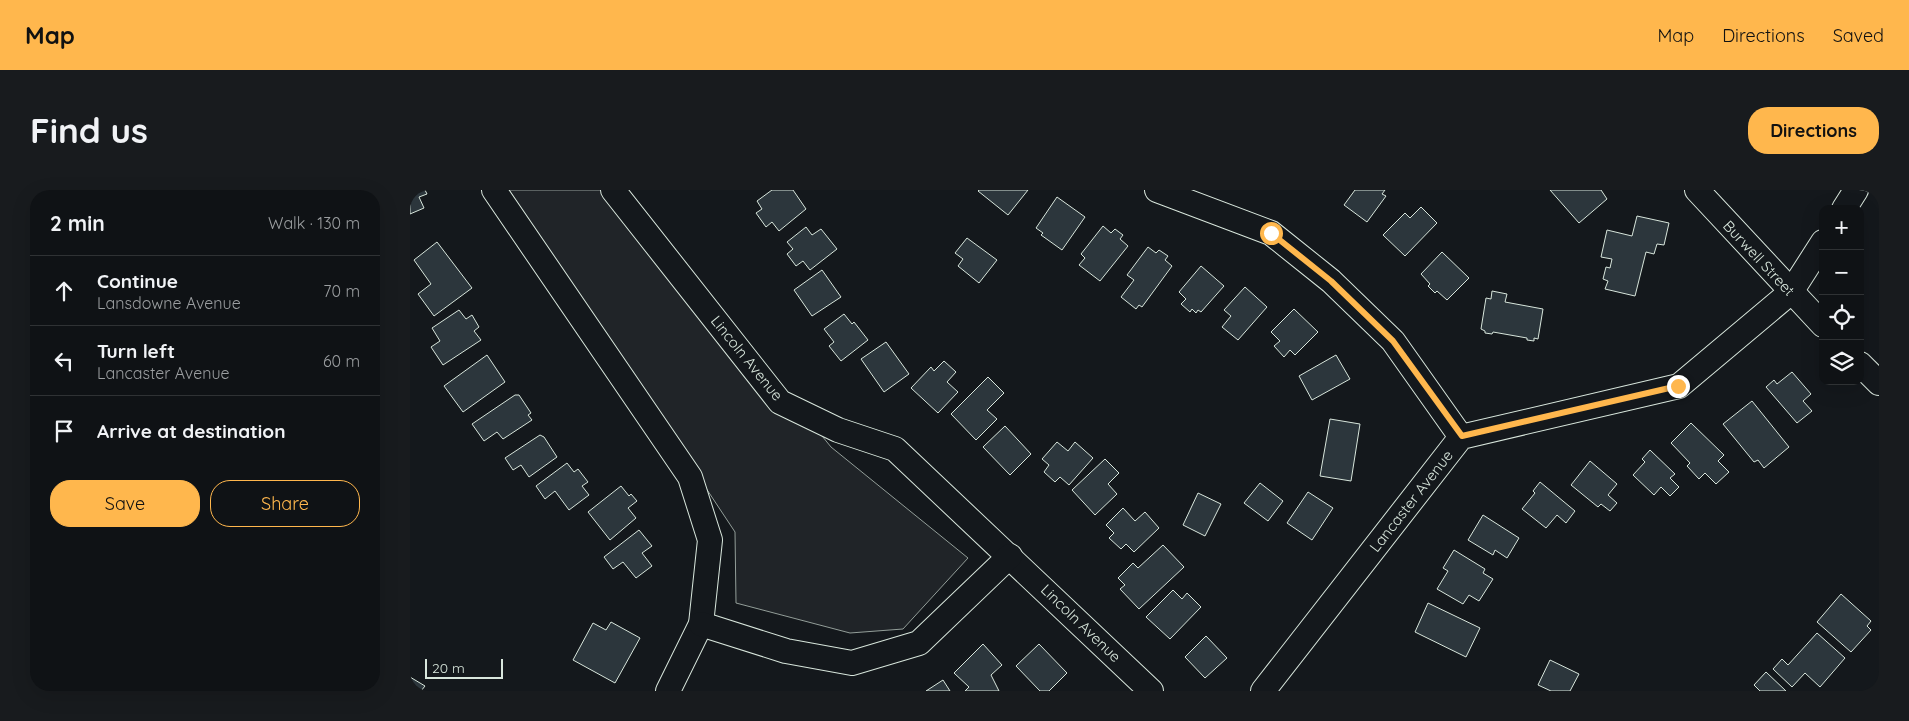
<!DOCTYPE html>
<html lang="en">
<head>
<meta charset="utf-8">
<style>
	body { margin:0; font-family:Quicksand,sans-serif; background:#181b1e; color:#f1f3f6 }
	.controls { position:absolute; right:15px; top:15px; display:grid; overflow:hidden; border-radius:10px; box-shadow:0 5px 20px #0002 }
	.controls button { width:45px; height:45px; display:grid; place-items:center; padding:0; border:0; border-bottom:1px solid #2f3234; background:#0f1215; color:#f1f3f6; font:25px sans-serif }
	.scale { position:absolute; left:15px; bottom:12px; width:78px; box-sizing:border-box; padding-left:5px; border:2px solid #d8e6dc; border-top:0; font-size:14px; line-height:18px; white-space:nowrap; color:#d8e6dc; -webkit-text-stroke:4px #14181c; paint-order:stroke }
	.stop { position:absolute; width:15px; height:15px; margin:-11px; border:4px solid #ffb74d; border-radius:50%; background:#fff }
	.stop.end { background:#ffb74d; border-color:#fff; box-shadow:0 1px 5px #0008 }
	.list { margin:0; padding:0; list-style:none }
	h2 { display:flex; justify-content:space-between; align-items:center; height:65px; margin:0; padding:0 20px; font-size:21px }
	h2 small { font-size:16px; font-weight:400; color:#9b9ea0 }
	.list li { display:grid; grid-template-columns:32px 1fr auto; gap:15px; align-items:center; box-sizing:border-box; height:70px; padding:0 20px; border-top:1px solid #2f3234 }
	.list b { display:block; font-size:19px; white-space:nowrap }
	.list p { margin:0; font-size:16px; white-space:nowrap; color:#9b9ea0 }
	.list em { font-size:16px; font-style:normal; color:#9b9ea0 }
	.actions { display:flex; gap:10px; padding:15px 20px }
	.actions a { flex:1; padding:11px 0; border:1px solid #ffb74d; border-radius:20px; text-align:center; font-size:18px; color:#ffb74d }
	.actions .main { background:#ffb74d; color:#111 }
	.icon { flex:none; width:28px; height:28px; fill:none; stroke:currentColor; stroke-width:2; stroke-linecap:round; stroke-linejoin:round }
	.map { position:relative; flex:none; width:1469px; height:501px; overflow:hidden; border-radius:20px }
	header { display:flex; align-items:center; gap:30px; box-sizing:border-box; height:70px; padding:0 25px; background:#ffb74d; color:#111 }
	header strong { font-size:24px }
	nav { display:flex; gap:28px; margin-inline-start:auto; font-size:18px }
	.intro { display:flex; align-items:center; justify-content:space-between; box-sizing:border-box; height:120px; padding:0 30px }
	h1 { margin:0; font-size:35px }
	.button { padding:12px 22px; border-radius:20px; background:#ffb74d; color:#111; font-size:18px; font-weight:700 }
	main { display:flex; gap:30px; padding:0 30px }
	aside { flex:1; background:#0f1215; border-radius:20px; box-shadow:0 5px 20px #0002 }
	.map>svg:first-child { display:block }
	.green { fill:#202428; stroke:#939e99 }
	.building { fill:#2c363c; stroke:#d8e6dc }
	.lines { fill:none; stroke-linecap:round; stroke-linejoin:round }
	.street-casing { stroke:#d8e6dc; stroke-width:26 }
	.street { stroke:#14181c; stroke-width:24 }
	.route { stroke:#ffb74d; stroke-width:6 }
	.labels { text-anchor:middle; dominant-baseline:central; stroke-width:4; stroke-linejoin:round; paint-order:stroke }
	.street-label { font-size:15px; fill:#d8e6dc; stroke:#14181c }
</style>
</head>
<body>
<header>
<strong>Map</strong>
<nav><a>Map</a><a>Directions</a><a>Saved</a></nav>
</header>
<div class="intro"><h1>Find us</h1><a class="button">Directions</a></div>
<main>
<aside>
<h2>2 min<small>Walk · 130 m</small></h2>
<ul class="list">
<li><svg class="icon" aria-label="ahead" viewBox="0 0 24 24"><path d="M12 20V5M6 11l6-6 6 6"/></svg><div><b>Continue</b><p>Lansdowne Avenue</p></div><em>70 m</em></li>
<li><svg class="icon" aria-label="left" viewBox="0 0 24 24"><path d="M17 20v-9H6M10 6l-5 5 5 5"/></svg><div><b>Turn left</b><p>Lancaster Avenue</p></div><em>60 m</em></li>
<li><svg class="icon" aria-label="arrive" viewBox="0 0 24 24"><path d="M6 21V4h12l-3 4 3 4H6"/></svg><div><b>Arrive at destination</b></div></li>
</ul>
<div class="actions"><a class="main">Save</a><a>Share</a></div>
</aside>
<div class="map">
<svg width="1469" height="501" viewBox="0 0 1469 501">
	<rect width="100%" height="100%" fill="#14181c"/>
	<polygon class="green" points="99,0 212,0 421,257 558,368 493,439 440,443 326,413 325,342"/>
	<g class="building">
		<polygon points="0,0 15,0 17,4 9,7 14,18 0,24"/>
		<polygon points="362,0 383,0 396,19 369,41 362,32 356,37 346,23 352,19 347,11"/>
		<polygon points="569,0 618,0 598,25 568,1"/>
		<polygon points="945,0 975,0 972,4 976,6 957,32 934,15"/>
		<polygon points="1140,0 1191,0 1197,9 1169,33"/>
		<polygon points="647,7 675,27 652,60 631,45 633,43 626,38"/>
		<polygon points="1011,17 1027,33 995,66 973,45 995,23 1000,28"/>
		<polygon points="1227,26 1259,33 1254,55 1247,54 1244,64 1236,62 1225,106 1195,99 1198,91 1193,89 1196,77 1200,78 1202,69 1191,67 1197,40 1222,46"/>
		<polygon points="693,36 701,43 705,39 713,45 710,49 718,56 690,91 669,75 675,68 671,64"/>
		<polygon points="396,37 402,45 411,39 427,59 400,80 393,71 386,76 377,64 383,59 377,52"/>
		<polygon points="557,48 587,70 569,93 548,76 553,69 545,63"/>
		<polygon points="27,52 62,98 24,126 8,104 21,94 4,70"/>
		<polygon points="738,57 746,63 749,60 758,66 755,70 762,76 732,117 729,115 726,119 711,107 724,90 717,85"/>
		<polygon points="1032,62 1059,88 1037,110 1027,101 1025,103 1018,96 1020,94 1011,84"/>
		<polygon points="791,76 814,96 791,122 788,120 786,123 782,119 780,122 771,114 776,109 769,102"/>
		<polygon points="412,80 431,107 402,126 384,100"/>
		<polygon points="835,97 857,117 828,150 812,137 821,126 814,120"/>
		<polygon points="1082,101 1097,104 1095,112 1133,119 1128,149 1124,148 1124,151 1117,150 1117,148 1083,142 1082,144 1075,143 1075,141 1071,139 1076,108 1081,109"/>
		<polygon points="884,119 908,142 885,165 880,160 874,167 864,156 870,151 861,142"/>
		<polygon points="49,120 56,129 62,125 69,137 64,141 71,150 33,175 21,157 30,151 22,138"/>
		<polygon points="434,124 442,134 444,132 458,150 431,171 419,156 424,152 414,139"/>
		<polygon points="476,152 499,184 474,202 451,169"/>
		<polygon points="77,165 95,192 53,222 34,196"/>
		<polygon points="926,165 940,189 902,210 889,186"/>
		<polygon points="534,171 546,182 537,192 548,202 528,223 501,198 521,177 524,181"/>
		<polygon points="1382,182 1401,204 1393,211 1402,221 1387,233 1356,197 1364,190 1367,194"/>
		<polygon points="578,187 594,203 577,220 587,229 566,250 541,224"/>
		<polygon points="105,205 109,205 121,223 118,225 122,230 93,249 87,242 74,251 62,234"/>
		<polygon points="1342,211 1379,257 1354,278 1348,270 1344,272 1313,234"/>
		<polygon points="920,229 950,234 941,291 910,286"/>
		<polygon points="1281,233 1314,265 1308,271 1319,282 1306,294 1295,283 1289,289 1277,276 1280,273 1261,253"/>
		<polygon points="595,236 621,264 600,285 573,257"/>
		<polygon points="130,245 134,247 147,267 119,287 111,275 103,280 95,268"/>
		<polygon points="647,252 658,261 665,252 683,268 659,295 650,287 645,292 634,282 639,275 632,269"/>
		<polygon points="1240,260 1265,284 1260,288 1269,297 1260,306 1251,297 1244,305 1223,285 1235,272 1232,269"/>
		<polygon points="695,269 709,283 698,294 707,304 685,325 662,300"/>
		<polygon points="1180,271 1207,294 1198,305 1207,313 1200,321 1191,314 1188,317 1161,295"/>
		<polygon points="157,273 164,282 168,279 178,292 172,296 179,305 159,320 145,301 135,309 126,296"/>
		<polygon points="1130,292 1165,321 1156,333 1147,325 1136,338 1112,319 1125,303 1123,301"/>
		<polygon points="850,293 873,311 858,331 834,313"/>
		<polygon points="211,296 219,306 221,304 227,311 218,318 226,328 200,350 178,322"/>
		<polygon points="898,302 923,318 902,350 877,333"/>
		<polygon points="788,303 811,314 795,346 773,335"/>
		<polygon points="713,318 725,331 735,322 749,338 724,362 716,354 711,359 699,348 704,343 696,335"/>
		<polygon points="1073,325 1109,348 1097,368 1085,360 1083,365 1058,350"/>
		<polygon points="229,340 242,356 232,363 242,376 226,388 213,372 203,379 194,367"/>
		<polygon points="753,355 774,377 729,419 710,399 715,395 708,388 723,373 728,378"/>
		<polygon points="1044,360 1075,379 1073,383 1083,389 1069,411 1059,405 1053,414 1027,399 1038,381 1033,378"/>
		<polygon points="763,400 772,409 777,403 791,417 760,449 736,427"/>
		<polygon points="1431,404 1461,431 1457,436 1461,440 1441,462 1407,432"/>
		<polygon points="1018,413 1070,438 1056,467 1005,442"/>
		<polygon points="201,432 230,448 205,493 163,470 183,433 196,440"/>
		<polygon points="1407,443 1435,468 1410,497 1395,483 1382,497 1363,479 1372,469 1378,475"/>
		<polygon points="796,446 817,468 795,488 775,467"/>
		<polygon points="573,454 592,475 581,485 589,501 555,501 559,497 544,483"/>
		<polygon points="629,454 657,483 639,501 630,501 606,476"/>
		<polygon points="1140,470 1169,484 1160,501 1141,501 1128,495"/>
		<polygon points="1356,482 1376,501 1350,501 1344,495"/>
		<polygon points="0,487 15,496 11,501 0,501"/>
		<polygon points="533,490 540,501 516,501"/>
	</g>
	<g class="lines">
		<g class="street-casing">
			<g id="street">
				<polyline points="84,0 280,287 300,350 291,434 258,501"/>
				<polyline points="203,0 370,212 428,240 485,259 741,501"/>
				<polyline points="747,0 861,43 921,91 983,151 1051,247"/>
				<polyline points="1287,0 1413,135"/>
				<polyline points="1434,19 1446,0"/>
				<polyline points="1450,174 1469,193"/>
				<polyline points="291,434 376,461 442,473 509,453 600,366"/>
				<polyline points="853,501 1051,247 1269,196 1381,102 1413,52"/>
			</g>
		</g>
		<use href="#street" class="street"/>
	</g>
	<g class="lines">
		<polyline class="route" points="861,43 921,91 983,151 1052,246 1268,196"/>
	</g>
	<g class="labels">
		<g class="street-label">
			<text transform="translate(1349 68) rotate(47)">Burwell Street</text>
			<text transform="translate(337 168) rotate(51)">Lincoln Avenue</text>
			<text transform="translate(1001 311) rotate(-52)">Lancaster Avenue</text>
			<text transform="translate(671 433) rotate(44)">Lincoln Avenue</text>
		</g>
	</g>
</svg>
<div class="controls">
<button>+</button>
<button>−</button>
<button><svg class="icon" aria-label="locate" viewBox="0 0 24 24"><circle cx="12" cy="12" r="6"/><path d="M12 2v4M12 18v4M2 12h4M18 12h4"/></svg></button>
<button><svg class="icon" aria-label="layers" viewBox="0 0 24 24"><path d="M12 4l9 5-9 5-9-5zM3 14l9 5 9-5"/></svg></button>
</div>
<div class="scale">20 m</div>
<div class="stop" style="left:861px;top:43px"></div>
<div class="stop end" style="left:1268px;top:196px"></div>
</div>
</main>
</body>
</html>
